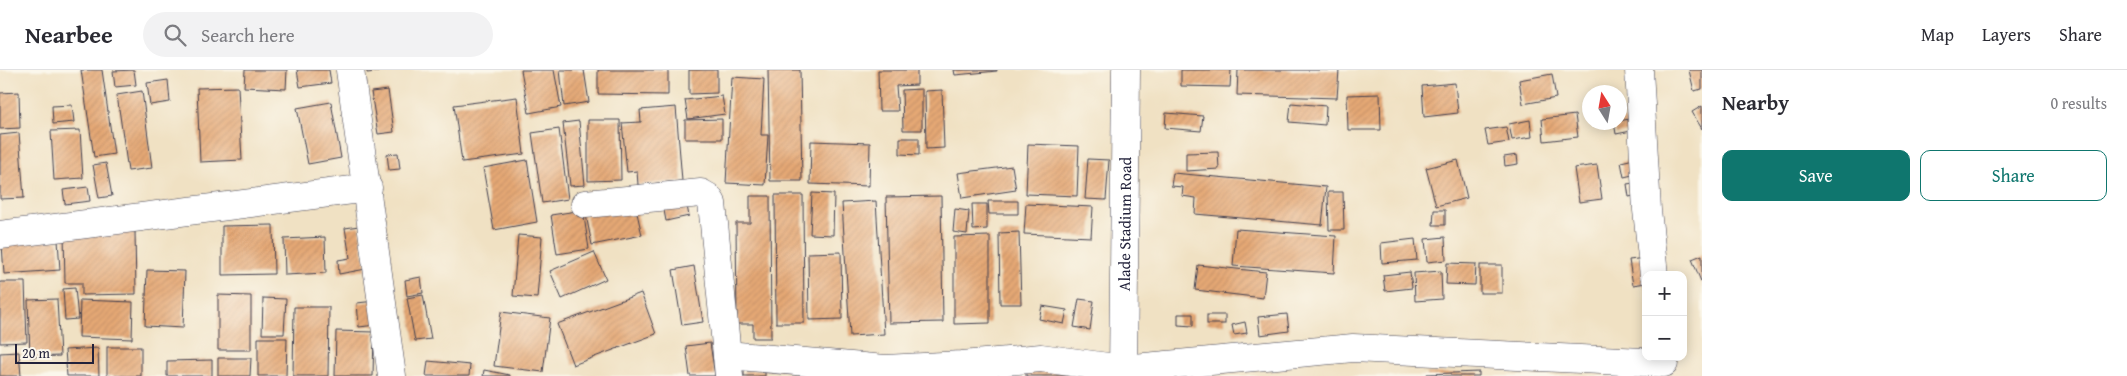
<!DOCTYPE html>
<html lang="en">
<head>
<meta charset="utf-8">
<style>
	body { margin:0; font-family:"Gentium Book Plus",serif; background:#f2f2f3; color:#2b2b33 }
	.controls { position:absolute; right:15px; bottom:15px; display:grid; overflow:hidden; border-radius:10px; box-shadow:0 2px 12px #0003 }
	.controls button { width:45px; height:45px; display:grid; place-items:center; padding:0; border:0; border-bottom:1px solid #e1e1e2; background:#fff; color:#2b2b33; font:25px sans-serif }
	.compass { position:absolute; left:1582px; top:15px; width:45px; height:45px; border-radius:50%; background:#fff; box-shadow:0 2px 12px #0003; rotate:349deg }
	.scale { position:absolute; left:15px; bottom:12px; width:79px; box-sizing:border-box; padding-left:5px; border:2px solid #22223b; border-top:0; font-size:14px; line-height:18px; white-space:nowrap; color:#22223b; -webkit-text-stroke:4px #fbf7ec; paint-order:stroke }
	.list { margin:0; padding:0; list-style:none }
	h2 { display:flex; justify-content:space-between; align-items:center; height:65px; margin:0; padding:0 20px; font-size:21px }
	h2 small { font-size:16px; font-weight:400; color:#7c7c81 }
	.actions { display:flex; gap:10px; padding:15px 20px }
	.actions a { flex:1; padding:11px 0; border:1px solid #0f766e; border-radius:10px; text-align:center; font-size:18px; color:#0f766e }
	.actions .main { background:#0f766e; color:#fff }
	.icon { flex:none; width:28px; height:28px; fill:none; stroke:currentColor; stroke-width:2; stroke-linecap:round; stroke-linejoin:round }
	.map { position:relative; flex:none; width:1702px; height:306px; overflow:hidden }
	header { display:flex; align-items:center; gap:30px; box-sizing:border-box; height:70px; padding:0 25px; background:#fff; border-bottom:1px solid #e1e1e2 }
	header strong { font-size:24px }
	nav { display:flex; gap:28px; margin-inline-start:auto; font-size:18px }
	.search { width:350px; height:45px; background:#f2f2f3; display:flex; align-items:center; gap:12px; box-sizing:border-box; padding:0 18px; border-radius:28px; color:#7c7c81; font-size:19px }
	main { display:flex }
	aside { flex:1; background:#fff }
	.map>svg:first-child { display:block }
	.building { fill:url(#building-hatch) }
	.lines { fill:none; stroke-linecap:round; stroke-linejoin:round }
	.minor-casing { stroke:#413f4f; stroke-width:29 }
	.tertiary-casing { stroke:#413f4f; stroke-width:29 }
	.minor { stroke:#fff; stroke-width:28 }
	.tertiary { stroke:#fff; stroke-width:28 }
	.labels { text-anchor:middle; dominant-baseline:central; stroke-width:5; stroke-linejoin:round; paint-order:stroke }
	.street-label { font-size:16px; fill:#22223b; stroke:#fbf7ec }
</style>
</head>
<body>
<header>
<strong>Nearbee</strong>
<div class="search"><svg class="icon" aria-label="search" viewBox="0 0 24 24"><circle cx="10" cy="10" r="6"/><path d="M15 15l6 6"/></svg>Search here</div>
<nav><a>Map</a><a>Layers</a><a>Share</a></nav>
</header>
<main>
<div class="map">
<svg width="1702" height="306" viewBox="0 0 1702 306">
	<defs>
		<pattern id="building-hatch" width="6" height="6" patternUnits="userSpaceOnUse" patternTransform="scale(1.25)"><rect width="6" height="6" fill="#e5a875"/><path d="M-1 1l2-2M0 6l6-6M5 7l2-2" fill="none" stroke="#c49066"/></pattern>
	</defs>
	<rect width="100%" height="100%" fill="#fbf7ec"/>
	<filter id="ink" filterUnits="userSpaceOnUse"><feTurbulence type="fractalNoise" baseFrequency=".02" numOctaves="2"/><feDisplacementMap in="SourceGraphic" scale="10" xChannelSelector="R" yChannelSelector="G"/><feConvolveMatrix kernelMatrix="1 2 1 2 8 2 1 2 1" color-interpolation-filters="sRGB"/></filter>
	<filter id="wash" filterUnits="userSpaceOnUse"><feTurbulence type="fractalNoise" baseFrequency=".0096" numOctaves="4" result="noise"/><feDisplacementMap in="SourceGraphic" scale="20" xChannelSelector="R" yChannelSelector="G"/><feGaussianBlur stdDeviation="1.12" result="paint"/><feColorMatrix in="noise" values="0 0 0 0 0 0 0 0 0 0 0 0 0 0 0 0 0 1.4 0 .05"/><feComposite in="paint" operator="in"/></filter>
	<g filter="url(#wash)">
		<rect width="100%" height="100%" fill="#f0e1c3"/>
		<g id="blocks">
			<g class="building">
				<polygon points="81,0 102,0 114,84 94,87"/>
				<polygon points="134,0 136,15 115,17 113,1"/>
				<polygon points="245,0 287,0 286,19 244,17"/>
				<polygon points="297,0 329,0 331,13 300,17"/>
				<polygon points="367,0 383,0 383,1 367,3"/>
				<polygon points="521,0 554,0 561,37 529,43"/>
				<polygon points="560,0 584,0 589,32 564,36"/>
				<polygon points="598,0 668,0 668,25 598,24"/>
				<polygon points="689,0 717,0 717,23 689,24"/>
				<polygon points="768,0 800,0 802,111 770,111"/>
				<polygon points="878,0 917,0 917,15 896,16 898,41 879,41"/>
				<polygon points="954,0 997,0 997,1 955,5"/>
				<polygon points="1181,0 1231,0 1230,17 1181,16"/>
				<polygon points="1238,0 1339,0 1337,28 1237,25"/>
				<polygon points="1689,0 1702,0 1702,19 1694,21"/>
				<polygon points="1552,4 1556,28 1523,34 1519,10"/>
				<polygon points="732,7 764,9 761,65 768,65 765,115 726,113"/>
				<polygon points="168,10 170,32 150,35 147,13"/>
				<polygon points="1455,13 1458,43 1424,47 1422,16"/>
				<polygon points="238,17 242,90 200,92 197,18"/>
				<polygon points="922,19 922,60 903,60 902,20"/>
				<polygon points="388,20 394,62 378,64 371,22"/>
				<polygon points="942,20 944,78 926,79 925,21"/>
				<polygon points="142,21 152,98 128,101 117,25"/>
				<polygon points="19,22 20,58 0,59 0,23"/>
				<polygon points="1380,24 1381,60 1348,60 1347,25"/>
				<polygon points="722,26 725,44 688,49 685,30"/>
				<polygon points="517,27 524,84 462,92 454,35"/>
				<polygon points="331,32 341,88 308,94 297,38"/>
				<polygon points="1291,33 1326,36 1325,55 1289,52"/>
				<polygon points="72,35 74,52 53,54 52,36"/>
				<polygon points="1702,36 1702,59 1692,42"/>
				<polygon points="676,37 682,111 638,115 637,101 627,102 622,53 641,52 640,40"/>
				<polygon points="1166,43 1203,46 1201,61 1165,58"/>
				<polygon points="1575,45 1578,67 1544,71 1542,49"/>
				<polygon points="1639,47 1641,59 1616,64 1614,52"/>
				<polygon points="722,49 722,69 685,69 685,50"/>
				<polygon points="588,50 620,50 621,110 588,111"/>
				<polygon points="1530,50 1532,67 1512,70 1509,54"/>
				<polygon points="579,51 585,115 570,116 563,53"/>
				<polygon points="1506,57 1509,72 1488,75 1485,60"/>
				<polygon points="559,59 568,129 542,133 532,63"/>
				<polygon points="80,60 83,108 54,110 51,61"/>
				<polygon points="19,63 24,128 0,129 0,65"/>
				<polygon points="900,68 919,68 919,85 900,84"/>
				<polygon points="811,71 870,73 869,116 810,114"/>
				<polygon points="1028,74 1079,76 1077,126 1026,124"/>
				<polygon points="1218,82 1219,99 1186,101 1186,83"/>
				<polygon points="398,83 400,99 389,100 387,84"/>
				<polygon points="1517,85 1518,94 1505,96 1504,87"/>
				<polygon points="1638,88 1641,103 1624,107 1621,92"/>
				<polygon points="1088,89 1109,90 1106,130 1085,129"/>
				<polygon points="527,90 537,152 494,160 483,98"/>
				<polygon points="1458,90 1467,128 1436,136 1426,98"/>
				<polygon points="106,93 112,126 99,128 93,95"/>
				<polygon points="1597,95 1602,129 1579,132 1574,98"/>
				<polygon points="1012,96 1016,120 962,128 958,103"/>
				<polygon points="1173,103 1326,117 1322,155 1195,144 1196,128 1182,126 1183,117 1171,116"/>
				<polygon points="1640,112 1642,124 1629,127 1627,114"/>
				<polygon points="88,117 90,131 65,134 63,120"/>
				<polygon points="1328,122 1343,122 1344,160 1329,160"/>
				<polygon points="812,123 834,124 833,165 810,164"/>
				<polygon points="775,125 803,125 804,253 776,253"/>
				<polygon points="750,126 770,126 771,268 753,268 753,254 737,254 736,153 750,153"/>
				<polygon points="941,126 943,252 889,253 886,127"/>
				<polygon points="634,130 642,165 592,175 585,140"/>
				<polygon points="686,131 689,146 666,151 663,135"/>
				<polygon points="876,131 884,264 850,266 842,133"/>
				<polygon points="988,131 1018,131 1018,144 989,144"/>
				<polygon points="972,134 987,134 987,159 973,160"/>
				<polygon points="1026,134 1093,137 1091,167 1024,164"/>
				<polygon points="955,139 969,141 967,164 953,162"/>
				<polygon points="583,140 589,179 557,184 551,145"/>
				<polygon points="1434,140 1445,140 1445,155 1433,155"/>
				<polygon points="273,155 274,204 222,205 222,156"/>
				<polygon points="359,156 366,199 339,204 338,190 350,188 345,158"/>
				<polygon points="1236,159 1336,166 1334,203 1233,196"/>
				<polygon points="135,161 136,224 82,225 82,213 65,213 64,162"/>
				<polygon points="1019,162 1021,234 1000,234 999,163"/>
				<polygon points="518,165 542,167 537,228 513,226"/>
				<polygon points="990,166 990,253 954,254 954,167"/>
				<polygon points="325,167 326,203 285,205 284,169"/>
				<polygon points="1445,167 1446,190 1427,192 1425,169"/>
				<polygon points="1415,169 1417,190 1382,193 1381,173"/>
				<polygon points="58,170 60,200 4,204 2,174"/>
				<polygon points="594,182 606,209 562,229 550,201"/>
				<polygon points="841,182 842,249 809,250 808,183"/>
				<polygon points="1702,185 1702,214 1692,189"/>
				<polygon points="1645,188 1646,213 1633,215 1629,190"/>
				<polygon points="1447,193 1476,194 1475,215 1446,214"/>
				<polygon points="1198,195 1266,202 1263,228 1195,220"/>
				<rect x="1480" y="195" width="22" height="28"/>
				<polygon points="694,196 703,252 682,255 673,200"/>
				<polygon points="147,200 185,201 183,258 145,256"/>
				<polygon points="1441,201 1442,229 1415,231 1414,203"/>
				<polygon points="1410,202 1412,218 1385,221 1383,205"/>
				<polygon points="421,207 423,223 407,226 405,210"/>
				<polygon points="0,212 25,212 27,272 0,273"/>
				<polygon points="75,218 78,249 65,250 63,219"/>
				<polygon points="641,223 656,264 573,295 557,254"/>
				<polygon points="218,225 251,226 251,280 218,280"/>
				<polygon points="423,225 431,269 415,271 407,228"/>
				<polygon points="263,228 286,229 284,264 262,264"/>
				<polygon points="57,229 60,286 30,287 28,230"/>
				<polygon points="1079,229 1094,231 1090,260 1074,257"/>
				<polygon points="80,230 133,232 132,269 79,267"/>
				<polygon points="375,231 376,255 359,257 357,233"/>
				<polygon points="1042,236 1067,240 1064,254 1039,249"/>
				<polygon points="294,237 329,237 328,306 293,306"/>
				<polygon points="501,242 550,248 543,302 494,296"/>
				<polygon points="1178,244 1193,244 1193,256 1178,255"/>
				<polygon points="1287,244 1289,261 1260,265 1258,247"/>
				<rect x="1207" y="245" width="18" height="9"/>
				<polygon points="1245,252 1247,263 1234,265 1232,255"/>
				<polygon points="336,261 374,262 373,306 335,306"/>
				<polygon points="258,268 287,268 286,306 258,306"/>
				<polygon points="710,273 715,306 690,306 686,276"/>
				<rect x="107" y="277" width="34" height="29"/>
				<polygon points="98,278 99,306 67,306 65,280"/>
				<polygon points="19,282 21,306 0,306 0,283"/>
				<polygon points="218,288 251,288 250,306 218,306"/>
				<polygon points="212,290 212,306 167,306 167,291"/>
				<polygon points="428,291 470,295 469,306 426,306"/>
				<polygon points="1069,297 1070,306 1026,306 1026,299"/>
				<polygon points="484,300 510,305 510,306 483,306"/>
				<polygon points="765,300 765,306 744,306 744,301"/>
				<polygon points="1479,302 1479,306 1427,306 1427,304"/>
			</g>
		</g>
	</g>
	<g filter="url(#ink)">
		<use href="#blocks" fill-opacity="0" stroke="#413f4f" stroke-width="1"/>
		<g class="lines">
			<g class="minor-casing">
				<g id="minor">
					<polyline points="350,0 392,306"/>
					<polyline points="1639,0 1647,140 1654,205"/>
					<polyline points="585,134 701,123 708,127 712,133 729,306"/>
					<polyline points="0,165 368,118"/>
					<polyline points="727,285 885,299 962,295 1041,288 1123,299 1353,278 1664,293"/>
				</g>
			</g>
			<g class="tertiary-casing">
				<g id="tertiary">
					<path id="s1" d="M1123,306L1126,0"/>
				</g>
			</g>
			<use href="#minor" class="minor"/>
			<use href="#tertiary" class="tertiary"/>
		</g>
	</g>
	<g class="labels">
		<g class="street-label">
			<text stroke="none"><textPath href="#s1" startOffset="152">Alade Stadium Road</textPath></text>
		</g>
	</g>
</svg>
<div class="controls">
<button>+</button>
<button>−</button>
</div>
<svg class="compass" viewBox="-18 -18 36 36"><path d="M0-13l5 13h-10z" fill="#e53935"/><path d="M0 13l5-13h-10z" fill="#7c7c81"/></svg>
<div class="scale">20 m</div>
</div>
<aside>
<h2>Nearby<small>0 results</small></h2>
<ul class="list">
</ul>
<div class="actions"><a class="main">Save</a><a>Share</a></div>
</aside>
</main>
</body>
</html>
